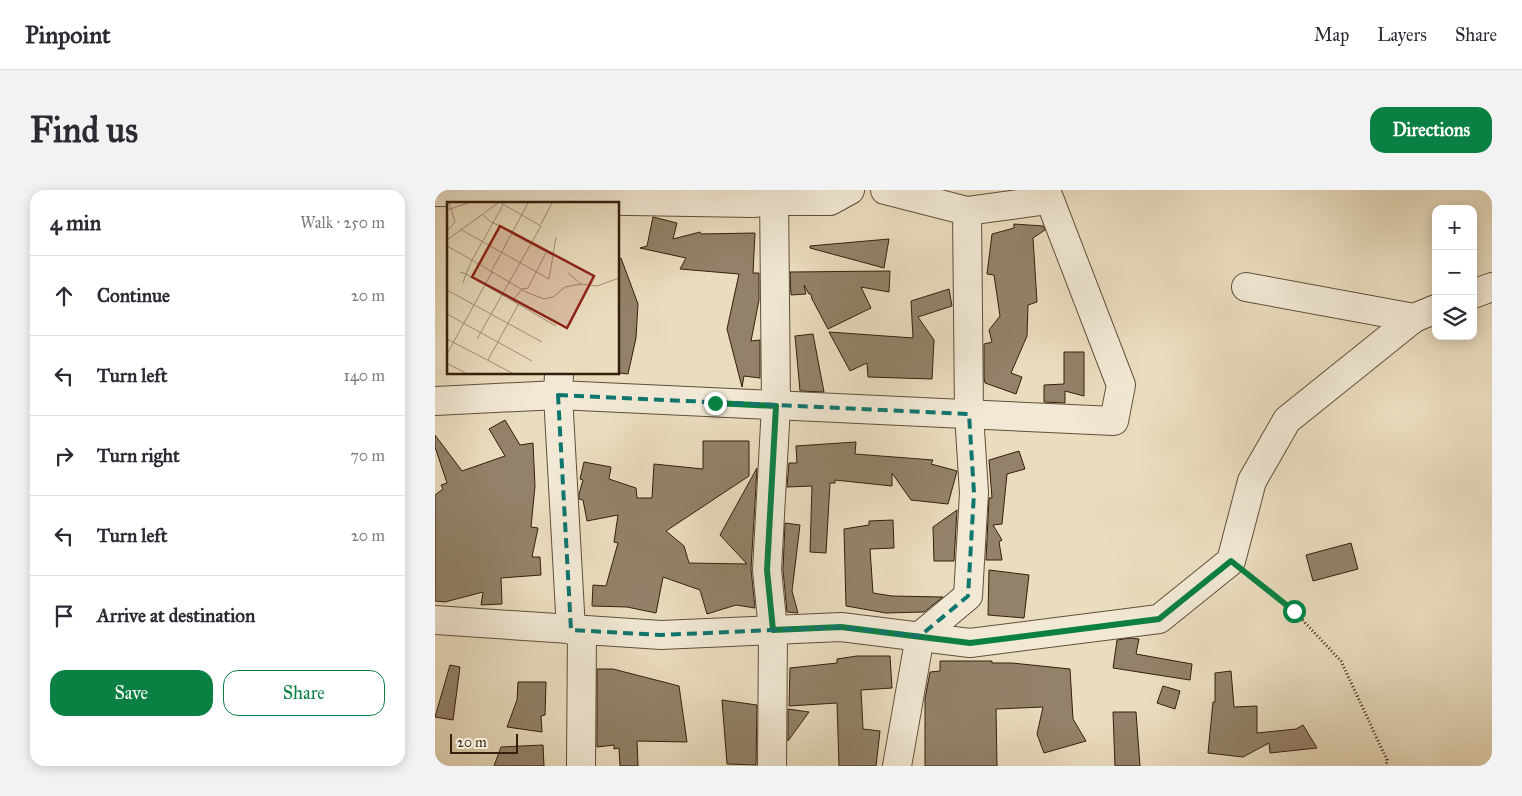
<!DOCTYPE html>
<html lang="en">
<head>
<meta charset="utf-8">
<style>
	body { margin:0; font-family:"IM FELL Great Primer",serif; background:#f2f2f3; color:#2b2b33 }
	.controls { position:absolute; right:15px; top:15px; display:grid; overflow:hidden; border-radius:10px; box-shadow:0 2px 12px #0003 }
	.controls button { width:45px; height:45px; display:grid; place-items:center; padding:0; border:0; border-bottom:1px solid #e1e1e2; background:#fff; color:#2b2b33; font:25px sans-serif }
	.scale { position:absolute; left:15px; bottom:12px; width:68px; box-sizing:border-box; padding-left:5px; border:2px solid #341f0d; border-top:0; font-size:14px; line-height:18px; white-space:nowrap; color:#341f0d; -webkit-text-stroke:4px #f1e9d5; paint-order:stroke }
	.stop { position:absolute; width:15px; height:15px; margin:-11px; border:4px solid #0b8043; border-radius:50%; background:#fff }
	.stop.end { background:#0b8043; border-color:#fff; box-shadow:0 1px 5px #0008 }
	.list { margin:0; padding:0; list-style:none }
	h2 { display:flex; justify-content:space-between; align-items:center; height:65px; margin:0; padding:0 20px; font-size:21px }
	h2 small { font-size:16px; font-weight:400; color:#7c7c81 }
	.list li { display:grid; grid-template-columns:32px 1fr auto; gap:15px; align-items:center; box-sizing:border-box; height:80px; padding:0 20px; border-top:1px solid #e1e1e2 }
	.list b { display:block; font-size:19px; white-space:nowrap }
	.list em { font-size:16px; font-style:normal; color:#7c7c81 }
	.actions { display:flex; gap:10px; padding:15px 20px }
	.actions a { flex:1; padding:11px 0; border:1px solid #0b8043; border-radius:15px; text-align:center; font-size:18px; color:#0b8043 }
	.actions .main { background:#0b8043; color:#fff }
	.icon { flex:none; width:28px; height:28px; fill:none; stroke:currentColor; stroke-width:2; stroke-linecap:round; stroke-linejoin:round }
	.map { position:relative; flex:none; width:1057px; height:576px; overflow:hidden; border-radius:15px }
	header { display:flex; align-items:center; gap:30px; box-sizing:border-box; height:70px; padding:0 25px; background:#fff; border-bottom:1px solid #e1e1e2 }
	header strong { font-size:24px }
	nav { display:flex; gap:28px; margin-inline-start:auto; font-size:18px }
	.intro { display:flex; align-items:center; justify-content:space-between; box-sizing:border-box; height:120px; padding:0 30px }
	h1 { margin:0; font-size:35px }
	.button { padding:12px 22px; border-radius:15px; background:#0b8043; color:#fff; font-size:18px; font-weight:700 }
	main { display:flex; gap:30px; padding:0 30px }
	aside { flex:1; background:#fff; border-radius:15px; box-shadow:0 2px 12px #0003 }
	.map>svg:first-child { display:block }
	.building { fill:#93826a; stroke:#341f0d }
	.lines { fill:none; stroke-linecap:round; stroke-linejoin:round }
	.minor-casing { stroke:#624e3a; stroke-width:30 }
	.path { stroke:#341f0d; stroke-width:3; stroke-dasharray:1 2.5; stroke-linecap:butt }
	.minor { stroke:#f1e9d5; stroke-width:28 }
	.route { stroke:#0b8043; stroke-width:6 }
	.marked { fill:none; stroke:#0f766e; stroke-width:4; stroke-dasharray:10 6; stroke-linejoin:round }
	.inset-road { fill:none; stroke:#a19178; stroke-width:1 }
	.view { fill:#8f2418; fill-opacity:0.15; stroke:#8f2418; stroke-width:2.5 }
	.inset-edge { fill:none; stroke:#341f0d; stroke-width:2.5 }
</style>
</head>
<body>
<header>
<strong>Pinpoint</strong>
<nav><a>Map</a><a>Layers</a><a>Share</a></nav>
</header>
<div class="intro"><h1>Find us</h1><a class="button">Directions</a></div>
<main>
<aside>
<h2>4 min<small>Walk · 250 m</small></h2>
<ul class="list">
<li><svg class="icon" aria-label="ahead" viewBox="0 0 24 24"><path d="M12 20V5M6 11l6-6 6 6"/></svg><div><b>Continue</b></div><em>20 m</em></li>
<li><svg class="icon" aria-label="left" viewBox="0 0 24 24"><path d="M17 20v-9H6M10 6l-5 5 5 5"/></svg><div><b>Turn left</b></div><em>140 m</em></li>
<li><svg class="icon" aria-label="right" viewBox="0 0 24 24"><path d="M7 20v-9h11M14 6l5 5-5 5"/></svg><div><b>Turn right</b></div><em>70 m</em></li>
<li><svg class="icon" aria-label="left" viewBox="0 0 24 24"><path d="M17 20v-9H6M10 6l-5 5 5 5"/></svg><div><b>Turn left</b></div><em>20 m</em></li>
<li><svg class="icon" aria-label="arrive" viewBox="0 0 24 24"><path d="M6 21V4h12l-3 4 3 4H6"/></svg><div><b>Arrive at destination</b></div></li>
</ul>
<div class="actions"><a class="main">Save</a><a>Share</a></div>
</aside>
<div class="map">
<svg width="1057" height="576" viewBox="0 0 1057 576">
	<rect width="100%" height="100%" fill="#eaddbf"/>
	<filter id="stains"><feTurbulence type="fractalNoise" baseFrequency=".004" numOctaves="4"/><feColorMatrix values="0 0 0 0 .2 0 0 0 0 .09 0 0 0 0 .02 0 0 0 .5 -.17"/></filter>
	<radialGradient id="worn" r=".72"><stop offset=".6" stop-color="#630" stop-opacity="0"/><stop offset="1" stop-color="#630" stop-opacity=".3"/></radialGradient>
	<g class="building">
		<polygon points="218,27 242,33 238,49 265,42 266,44 320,43 318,83 324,83 324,110 316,151 325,150 325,188 309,186 307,197 292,139 304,84 245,79 251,68 205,58 212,56"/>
		<polygon points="579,34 608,36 610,40 598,48 602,112 593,115 592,146 576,183 587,187 581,204 550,193 549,188 549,154 557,152 554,140 565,126 559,85 552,84 557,44 579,38"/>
		<polygon points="454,49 449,78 375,58 375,56"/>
		<polygon points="186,68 203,114 201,148 193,184 184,183 184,69"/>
		<polygon points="455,81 454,102 426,97 436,118 393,139 377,109 376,104 374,104 369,95 371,104 356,105 355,82"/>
		<polygon points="514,99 517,116 483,127 499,150 497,189 433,187 432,173 415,181 394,142 478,148 476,111"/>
		<polygon points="378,144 389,202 365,201 360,146"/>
		<polygon points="629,162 649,162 649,206 630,201 630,213 609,212 609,195 629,194"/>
		<polygon points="70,230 85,255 98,253 100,296 96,337 103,338 97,367 105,367 106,385 66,388 67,414 46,415 48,402 10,412 0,411 0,305 8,299 6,295 12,293 0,257 0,245 27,281 70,266 54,239"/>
		<polygon points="268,251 314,251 314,286 231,341 249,356 254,373 312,374 285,345 322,278 316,379 320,418 301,415 272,424 265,400 228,387 221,423 192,417 157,416 158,395 171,396 183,353 179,352 183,325 152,331 148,310 144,309 144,304 148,290 145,289 149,272 176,277 174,289 201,298 202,308 217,308 219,274 268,279"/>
		<polygon points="421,252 420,264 498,270 496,274 522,281 513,314 476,310 457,283 457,296 400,290 400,293 395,293 391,363 375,362 377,296 352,297 354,273 362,273 361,256"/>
		<polygon points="584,261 590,279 572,284 567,334 558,335 567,350 564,352 567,370 551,370 554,308 557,308 554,270"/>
		<polygon points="522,320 519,371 499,371 498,337"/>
		<polygon points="458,330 459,358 435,359 438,403 457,406 508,407 489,422 451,423 411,416 409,339 434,335 434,331"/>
		<polygon points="350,333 365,335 357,401 363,423 352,422 348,380"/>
		<polygon points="916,353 923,379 878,391 871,365"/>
		<polygon points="554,380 594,385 589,428 553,425"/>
		<polygon points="696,448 704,449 701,464 757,474 755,490 678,478 682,450"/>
		<polygon points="422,466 455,466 457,498 426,500 428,539 445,541 441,576 404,576 402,513 354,516 355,478 402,473 402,469"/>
		<polygon points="505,471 557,471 557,473 577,473 635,479 638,529 651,551 609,563 602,544 608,517 561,519 562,576 490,576 490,509 495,482 505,481"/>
		<polygon points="15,475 25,477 18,530 0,527"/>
		<polygon points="162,479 178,479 244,496 252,552 202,551 203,576 185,576 184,558 179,559 179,555 162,557"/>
		<polygon points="796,481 799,517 822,516 822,543 861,539 868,535 882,558 835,563 834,553 808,567 773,563 778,512 780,512 780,483"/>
		<polygon points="83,492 111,492 110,525 106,526 107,542 72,537 82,510"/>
		<polygon points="728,496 745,501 740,519 722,513"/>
		<polygon points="287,510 322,515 321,575 292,574"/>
		<polygon points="353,519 374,522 353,551"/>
		<polygon points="678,522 701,522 705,576 680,576"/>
		<polygon points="108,555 109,576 59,576 66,557"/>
	</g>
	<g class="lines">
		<g class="minor-casing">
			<g id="minor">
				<polyline points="450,0 532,21 613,10"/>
				<polyline points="0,2 98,3 118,0"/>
				<polyline points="133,10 318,13 339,11 395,11 415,0"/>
				<polyline points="811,97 979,128 1001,119"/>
				<polyline points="1038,104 1057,97"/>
				<polyline points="124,184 123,205 136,440"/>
				<polyline points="0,211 123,205 679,231 686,195 611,0"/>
				<polyline points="0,430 226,445 406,437 535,453 724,429 796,371 817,291 852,230 979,128"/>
				<polyline points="146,576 147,441"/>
				<polyline points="337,576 338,440 332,380 341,216 339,0"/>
				<polyline points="462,576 485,446 533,406 539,303 534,224 532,21"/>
			</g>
		</g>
		<polyline class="path" points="814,385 859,421 906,471 952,570 951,576"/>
		<use href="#minor" class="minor"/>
	</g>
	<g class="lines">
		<polyline class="route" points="280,213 341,216 332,380 338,440 406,437 535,453 724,429 796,371 859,421"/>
	</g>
	<path class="marked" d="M123,205L534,224L539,303L533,406L485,446L406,437L226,445L136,440Z"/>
	<g transform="translate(12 12)">
		<rect width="172" height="172" fill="#eaddbf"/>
		<path class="inset-road" d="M0,8L21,1M35,12L44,20L66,30M94,22L105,1M13,27L102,77L109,35M0,29L8,20L2,1M64,31L107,54M0,38L51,1M0,44L25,58L56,3M13,70L19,72L16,81M44,70L81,1M121,71L134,82L150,84L172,76M0,88L95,140M0,112L85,159M109,124L19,72L25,58L79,90L97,97L106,95L118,85L134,82M0,137L67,172M30,137L94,24L54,1M0,152L45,70M41,158L71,103L66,98L75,87L81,86L99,51M0,161L20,172"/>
		<path class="view" d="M53,24L147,74L120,126L25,75Z"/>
		<rect width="172" height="172" class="inset-edge"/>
	</g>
	<rect width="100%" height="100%" filter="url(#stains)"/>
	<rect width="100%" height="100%" fill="url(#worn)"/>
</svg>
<div class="controls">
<button>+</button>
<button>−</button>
<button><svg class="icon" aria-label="layers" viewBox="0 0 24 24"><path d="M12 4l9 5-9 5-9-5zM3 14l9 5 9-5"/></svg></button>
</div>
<div class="scale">20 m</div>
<div class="stop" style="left:859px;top:421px"></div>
<div class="stop end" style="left:280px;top:213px"></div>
</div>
</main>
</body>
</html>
